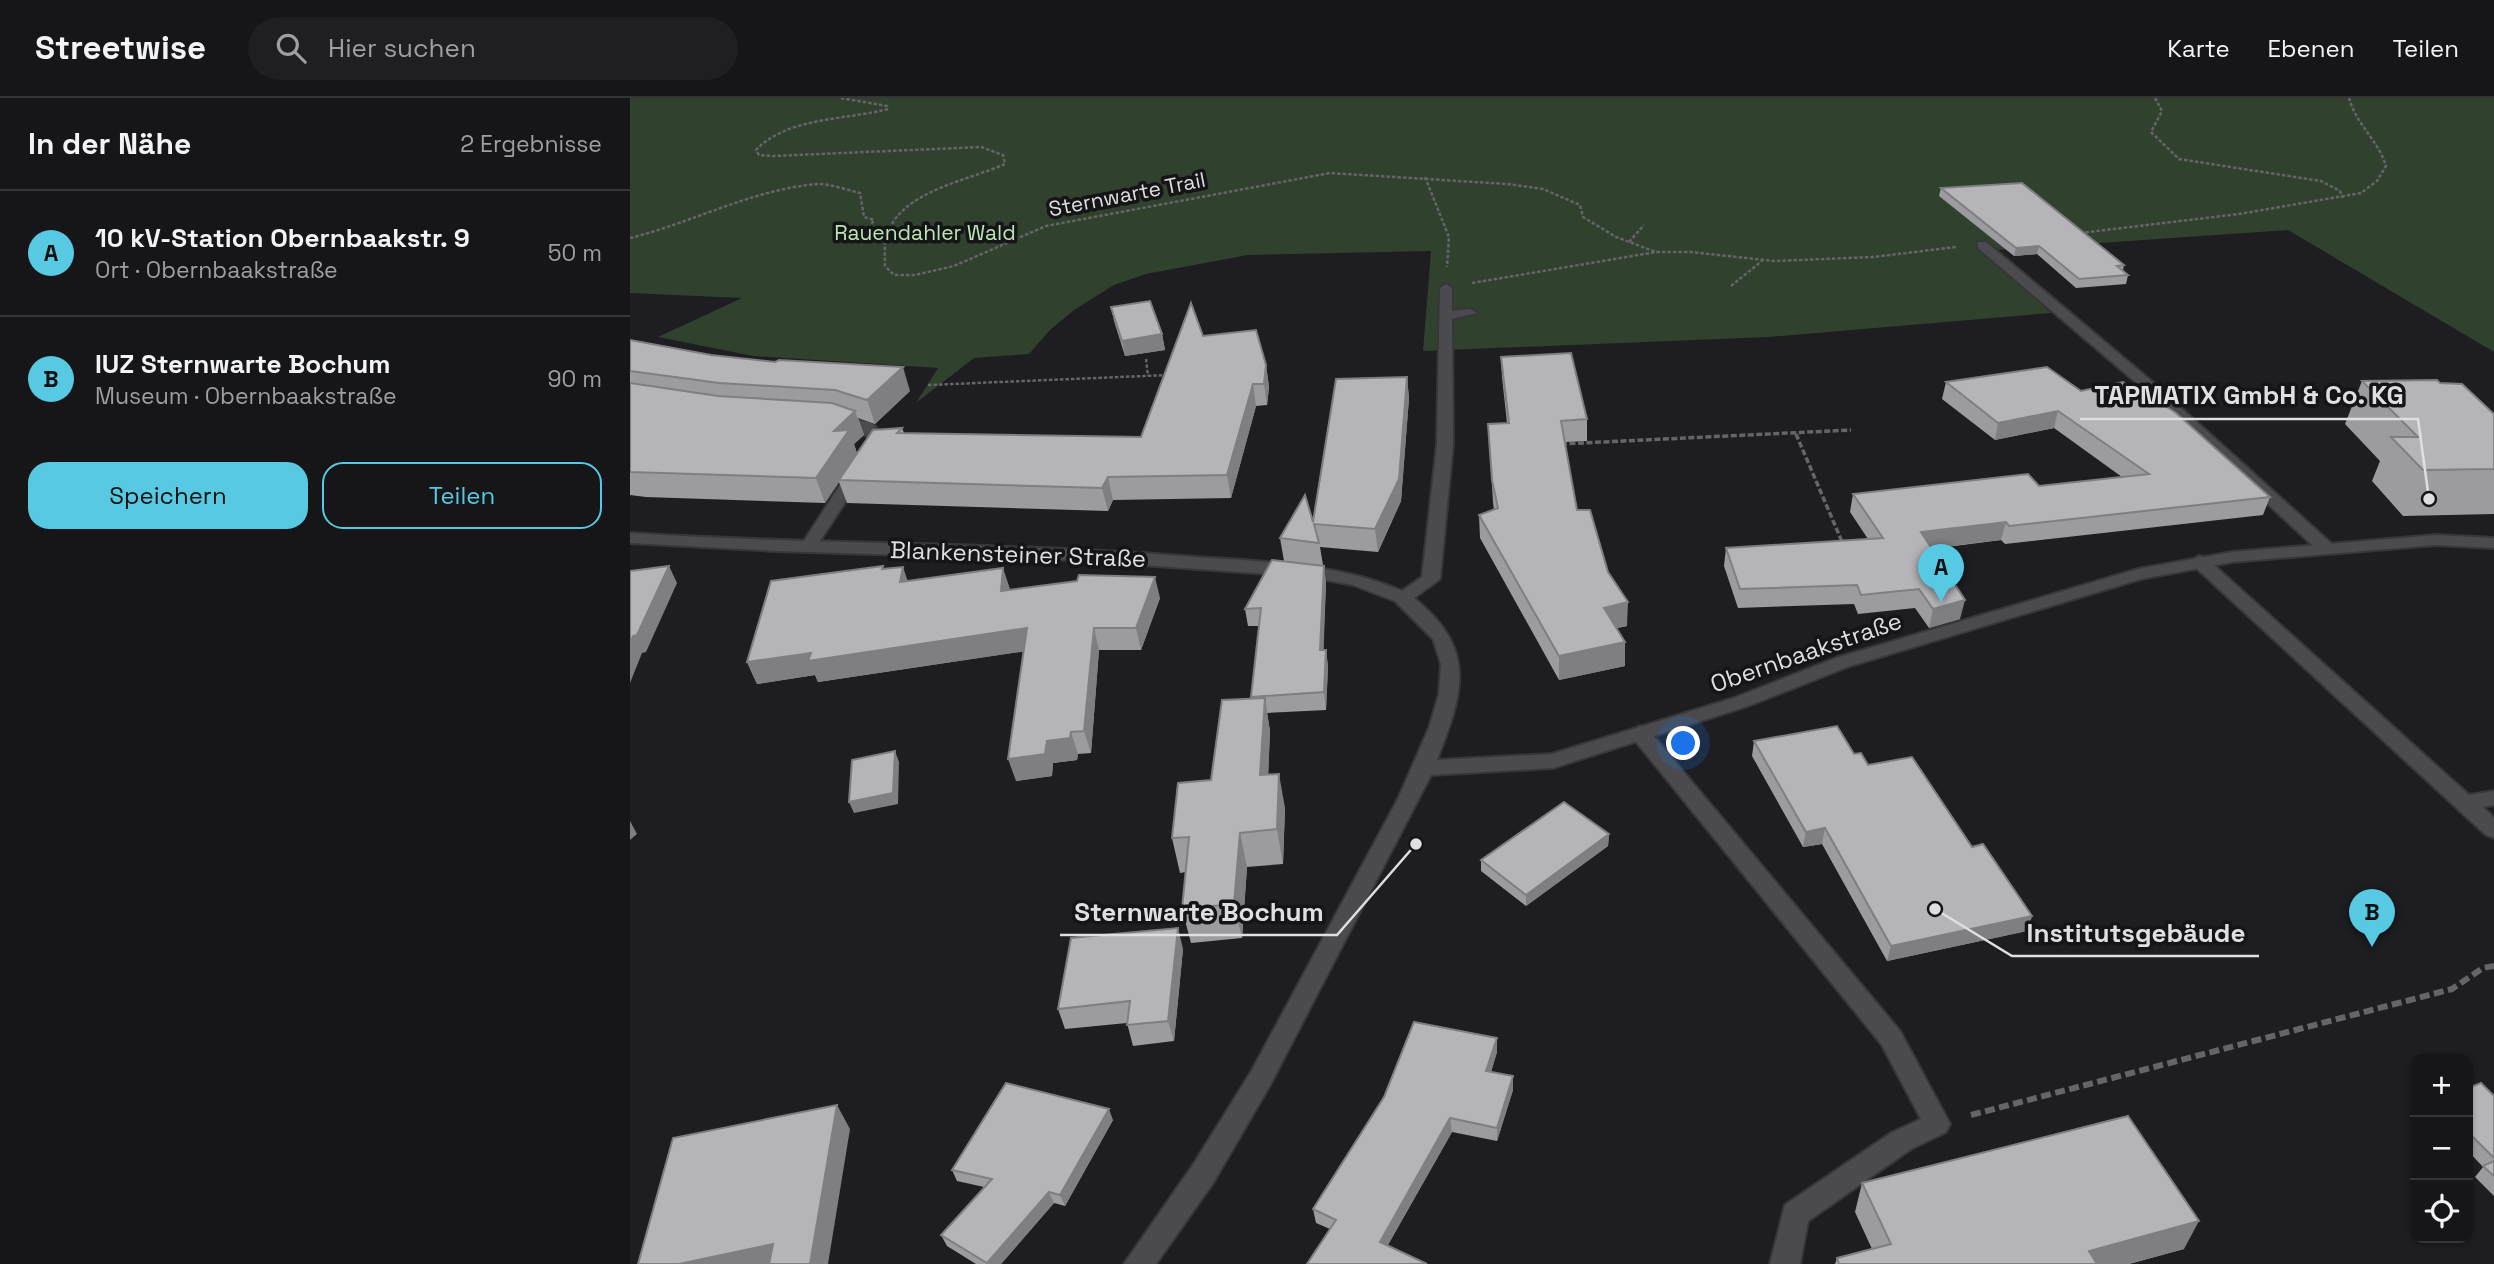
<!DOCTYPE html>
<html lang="de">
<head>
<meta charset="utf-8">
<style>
	body { margin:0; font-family:"Space Grotesk",sans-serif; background:#1f1f22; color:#f1f3f6 }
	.controls { position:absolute; right:21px; bottom:21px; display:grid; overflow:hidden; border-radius:14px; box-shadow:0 2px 5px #0004 }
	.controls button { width:63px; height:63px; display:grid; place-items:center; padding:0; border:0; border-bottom:2px solid #353538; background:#161619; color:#f1f3f6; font:35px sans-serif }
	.you { position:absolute; left:1054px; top:646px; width:24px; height:24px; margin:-18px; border:5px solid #fff; border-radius:50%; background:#1a73e8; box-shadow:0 0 0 10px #1a73e833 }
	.badge { display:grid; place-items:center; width:46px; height:46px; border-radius:50%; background:#57c9e2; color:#111; font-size:23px; font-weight:700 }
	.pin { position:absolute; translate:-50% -58px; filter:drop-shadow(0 2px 4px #0008) }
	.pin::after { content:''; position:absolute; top:37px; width:24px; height:21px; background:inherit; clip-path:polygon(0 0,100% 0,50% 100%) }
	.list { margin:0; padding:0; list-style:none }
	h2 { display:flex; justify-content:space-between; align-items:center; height:91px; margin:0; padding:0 28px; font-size:30px }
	h2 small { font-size:23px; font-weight:400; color:#9e9fa2 }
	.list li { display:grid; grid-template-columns:46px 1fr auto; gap:21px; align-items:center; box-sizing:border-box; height:126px; padding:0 28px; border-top:2px solid #353538 }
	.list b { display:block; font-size:26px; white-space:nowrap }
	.list p { margin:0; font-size:23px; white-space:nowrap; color:#9e9fa2 }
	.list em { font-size:23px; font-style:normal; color:#9e9fa2 }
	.actions { display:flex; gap:14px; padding:21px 28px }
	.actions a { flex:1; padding:16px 0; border:2px solid #57c9e2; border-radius:21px; text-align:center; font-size:24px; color:#57c9e2 }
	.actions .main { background:#57c9e2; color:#111 }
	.icon { flex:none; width:38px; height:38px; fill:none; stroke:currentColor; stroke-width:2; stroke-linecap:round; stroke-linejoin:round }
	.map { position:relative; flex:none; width:1864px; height:1166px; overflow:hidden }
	header { display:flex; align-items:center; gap:42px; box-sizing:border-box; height:98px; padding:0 35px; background:#161619; border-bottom:2px solid #353538 }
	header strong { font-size:33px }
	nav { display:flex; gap:38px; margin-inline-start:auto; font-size:24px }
	.search { width:490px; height:63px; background:#1f1f22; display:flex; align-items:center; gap:18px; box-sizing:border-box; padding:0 24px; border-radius:38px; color:#9e9fa2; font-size:26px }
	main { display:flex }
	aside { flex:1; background:#161619 }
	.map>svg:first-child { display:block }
	.green { fill:#30412d }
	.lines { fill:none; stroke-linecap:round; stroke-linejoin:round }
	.service-casing { stroke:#373739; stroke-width:4 }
	.minor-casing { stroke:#373739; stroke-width:4 }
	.path-far2 { stroke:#656468; stroke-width:2.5; stroke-dasharray:3.5 2; stroke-linecap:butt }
	.path-far1 { stroke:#656468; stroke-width:3.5; stroke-dasharray:6 2.5; stroke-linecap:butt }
	.path { stroke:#656468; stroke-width:6; stroke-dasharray:10 4.5; stroke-linecap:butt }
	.service { fill:#4b4a4e; fill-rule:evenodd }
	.minor { fill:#4b4a4e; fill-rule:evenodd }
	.wall { fill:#9c9b9f }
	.shaded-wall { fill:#7f7e82 }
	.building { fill:#b5b4b9; stroke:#7f7e82; stroke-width:2 }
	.labels { text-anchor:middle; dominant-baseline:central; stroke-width:7; stroke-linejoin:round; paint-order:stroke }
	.far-street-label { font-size:21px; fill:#dfdee0; stroke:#151417 }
	.far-park-label { font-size:21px; fill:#bce6b5; stroke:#151417 }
	.street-label { font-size:24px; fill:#dfdee0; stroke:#151417 }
	.leader { fill:none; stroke:#dfdee0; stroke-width:2.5 }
	.callout-dot { fill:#dfdee0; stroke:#151417; stroke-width:2.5 }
	.callout-label { font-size:26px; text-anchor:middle; font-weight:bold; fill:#dfdee0; stroke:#151417; stroke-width:7; stroke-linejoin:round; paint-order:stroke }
</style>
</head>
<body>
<header>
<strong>Streetwise</strong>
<div class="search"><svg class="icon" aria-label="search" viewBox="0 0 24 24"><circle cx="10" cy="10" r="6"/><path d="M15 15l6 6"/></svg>Hier suchen</div>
<nav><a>Karte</a><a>Ebenen</a><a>Teilen</a></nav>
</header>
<main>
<aside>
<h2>In der Nähe<small>2 Ergebnisse</small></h2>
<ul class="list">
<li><span class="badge">A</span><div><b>10 kV-Station Obernbaakstr. 9</b><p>Ort · Obernbaakstraße</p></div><em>50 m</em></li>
<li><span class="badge">B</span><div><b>IUZ Sternwarte Bochum</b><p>Museum · Obernbaakstraße</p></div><em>90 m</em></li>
</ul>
<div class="actions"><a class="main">Speichern</a><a>Teilen</a></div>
</aside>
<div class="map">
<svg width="1864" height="1166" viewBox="0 0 1864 1166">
	<rect width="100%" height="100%" fill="#1e1d21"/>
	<polygon class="green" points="0,0 1864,0 1864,254 1658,132 1353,153 1421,215 1138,239 793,253 801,153 618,157 516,176 484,187 444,212 420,232 399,256 344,260 286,305 308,270 123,258 28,239 112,200 0,195"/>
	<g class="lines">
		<g class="service-casing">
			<g id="service">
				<polygon points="1348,144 1356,144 1519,281 1703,447 1706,451 1703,455 1691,455 1509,287 1348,150"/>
				<polygon points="206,317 242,325 256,341 186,449 178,454 170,449 240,341 226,329 201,324 201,318"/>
				<polygon points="1569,458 1575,459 1839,697 1864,693 1864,707 1853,709 1864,720 1864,740 1856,737 1563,467 1560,463"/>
				<polygon points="1010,628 1017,630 1270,933 1320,1026 1316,1034 1281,1051 1178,1123 1170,1166 1140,1166 1155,1107 1261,1035 1291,1021 1252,947 1003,640 1000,635"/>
			</g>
		</g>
		<g class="minor-casing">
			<path id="minor" d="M816,186L822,190V213L840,211L847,215L822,221L823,346L810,481L784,500C848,552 833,594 807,662L922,656L1104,600L1206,560L1508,471L1602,454L1806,437L1864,440V450L1806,447L1602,464L1511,481L1220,568L1118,608L923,670L801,677L639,989L583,1085L526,1166H494L563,1067L621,974L768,701L799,630L809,596L811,566L803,541L765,503L723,487L681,479L441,462L147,453L0,445V435C184,447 369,444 552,458C626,464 703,463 772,493L792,479L807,346L810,190Z"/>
		</g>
		<g class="path-far2">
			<polyline points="211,0 257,8 258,11"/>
			<polyline points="1525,0 1532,13 1521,34 1549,61 1691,83 1710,93 1713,100"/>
			<path d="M258,11C216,22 157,19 126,52L129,57L143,58L351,49L373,57L375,66C338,83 268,93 256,140C254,149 255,159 255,168L264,177H285L324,168L416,128L700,75L877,86L913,91L950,107L953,119L986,139L1026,154"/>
			<polyline points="795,79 819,139 817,169"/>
			<path d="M1450,135L1609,116L1731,95L1747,83L1756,68C1748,42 1726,26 1719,0"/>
			<path d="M0,140C62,125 123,91 188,86C201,86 217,92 230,95L234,119L244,122L239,130L255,139"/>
			<polyline points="999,144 1014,127"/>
			<polyline points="842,185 1026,154 1060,154 1145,163 1243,159 1326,149"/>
			<polyline points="1101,188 1133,162"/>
			<polyline points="516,261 518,278"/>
			<polyline points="298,287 538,277"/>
		</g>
		<g class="path-far1">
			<polyline points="1166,336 1213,446"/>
			<polyline points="931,346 1221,332"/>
		</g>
		<polyline class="path" points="1341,1017 1822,891 1853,870 1864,868"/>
		<use href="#service" class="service"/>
		<use href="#minor" class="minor"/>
	</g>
	<g class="wall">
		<polygon points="1311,90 1494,167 1493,172 1498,177 1496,186 1446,190 1407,156 1384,158 1309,98"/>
		<polygon points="481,209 532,236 535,252 495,258 484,223"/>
		<polygon points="573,238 636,267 639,289 637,307 626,308 601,400 483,402 478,413 217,405 209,384 195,405 16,399 0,397 0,242 280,293 245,326 228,320 234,337 224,346 227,355 272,330 274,335 511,339"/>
		<polygon points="871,259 957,321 957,343 935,344 947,412 978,474 997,528 987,530 995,568 929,582 850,440 849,417 864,412 863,404 858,326 877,325 872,279"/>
		<polygon points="777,279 779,300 771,403 748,454 690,449 696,485 693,552 696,552 698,569 696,612 637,615 640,633 638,677 655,710 653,766 617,769 612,840 561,845 552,811 556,774 550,775 542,740 581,682 622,600 629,528 618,528 615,511 687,467 654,463 650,440 683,424"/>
		<polygon points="1732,283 1810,285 1864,316 1864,416 1773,418 1742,383 1750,363 1715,326"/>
		<polygon points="1316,284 1451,293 1640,399 1633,417 1375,446 1371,442 1302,451 1330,521 1299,530 1285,510 1228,516 1224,506 1108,510 1094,468 1096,450 1238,441 1220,414 1223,396 1409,388 1492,379 1424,330 1365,342 1312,301"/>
		<polygon points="254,471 278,483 380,492 530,500 511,552 469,552 461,655 448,656 447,662 423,665 422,678 386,683 394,553 188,584 185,577 127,586 117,564"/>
		<polygon points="1124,643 1224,656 1342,749 1402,818 1397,833 1257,863 1192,746 1173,749 1122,658"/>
		<polygon points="979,736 978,748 896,808 851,773 851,762"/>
		<polygon points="553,851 544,943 503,948 497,925 435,931 428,911"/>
		<polygon points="867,940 867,954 861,974 883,992 867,1043 822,1034 758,1147 700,1131 686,1125 683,1111"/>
		<polygon points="1838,990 1864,998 1864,1098 1845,1079 1853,1069 1838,1053"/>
		<polygon points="483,1022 435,1108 424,1105 371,1166 346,1166 317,1148 311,1137 354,1089 327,1083 322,1072"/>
		<polygon points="1232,1085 1554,1151 1499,1166 1205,1166 1207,1160 1242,1151 1225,1114"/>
	</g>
	<g class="shaded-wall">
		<polygon points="1409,148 1407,156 1384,158 1386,150"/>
		<polygon points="532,236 535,252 495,258 492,243"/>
		<polygon points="636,267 639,289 637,307 634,286"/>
		<polygon points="273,269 280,293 245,326 237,302"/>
		<polygon points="777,279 779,300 771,403 748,454 745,431"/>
		<polygon points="623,286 626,308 601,400 597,377"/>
		<polygon points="225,313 234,337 224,346 227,356 195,405 186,380 204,333"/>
		<polygon points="1428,313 1424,330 1365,342 1368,325"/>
		<polygon points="478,379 483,402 478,413 472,390"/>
		<polygon points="1376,424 1371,442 1288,452 1291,434"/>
		<polygon points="39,468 47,485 16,554 12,555 0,585 0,545"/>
		<polygon points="694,468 696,485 693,569 690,552"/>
		<polygon points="273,469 280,490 270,484"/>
		<polygon points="373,470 380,491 378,514 371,493"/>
		<polygon points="525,479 530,500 511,552 506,530"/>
		<polygon points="1335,502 1330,521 1299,530 1303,511"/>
		<polygon points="998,504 997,528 973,533 974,510"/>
		<polygon points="397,530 404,552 188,584 185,577 127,586 117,564 181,555"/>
		<polygon points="464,530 469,552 461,655 454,633"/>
		<polygon points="995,544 995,568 929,582 929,558"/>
		<polygon points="696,552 698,569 696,612 694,594"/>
		<polygon points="635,600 640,633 637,711 630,677"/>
		<polygon points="441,634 448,656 447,662 423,665 422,678 386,683 378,661 417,643"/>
		<polygon points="265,653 269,664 268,706 224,715 219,704"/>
		<polygon points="649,676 655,710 653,766 647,731"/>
		<polygon points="0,723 7,736 0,742"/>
		<polygon points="1195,730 1192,746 1173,749 1176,734"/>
		<polygon points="610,735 617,769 612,840 604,806"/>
		<polygon points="979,736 978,748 896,808 896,797"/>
		<polygon points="1402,818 1397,833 1257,863 1261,848"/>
		<polygon points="548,830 553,851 544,943 538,923"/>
		<polygon points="867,940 867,954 857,987 856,973"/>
		<polygon points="883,978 883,992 867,1043 867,1030"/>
		<polygon points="207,1007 220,1031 198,1166 180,1166"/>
		<polygon points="479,1011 483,1022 435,1108 430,1097"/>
		<polygon points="820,1020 822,1034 752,1157 750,1144"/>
		<polygon points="419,1094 424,1105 371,1166 357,1166 357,1165"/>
		<polygon points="1569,1123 1554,1151 1499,1166 1453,1166 1459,1153"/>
		<polygon points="143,1146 157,1166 49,1166"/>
	</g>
	<g class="building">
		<polygon points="1392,85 1494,167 1487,168 1498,177 1449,181 1409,148 1386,150 1311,90"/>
		<polygon points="520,203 532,236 492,243 481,209"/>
		<polygon points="561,205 573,238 626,232 636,267 634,286 623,286 597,377 478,379 472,390 209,382 243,332 272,330 267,335 511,339"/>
		<polygon points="0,242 81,257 145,264 149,262 273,269 237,302 205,292 89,285 0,273"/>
		<polygon points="941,255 957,321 931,323 947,412 960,412 978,474 998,504 974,510 995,544 929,558 849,417 868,410 862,382 858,326 879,325 871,259"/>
		<polygon points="1417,269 1451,293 1493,284 1507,293 1511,292 1546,315 1640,399 1379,428 1376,424 1291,434 1335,502 1303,511 1289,491 1231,497 1227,487 1110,491 1096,450 1253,440 1223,396 1398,376 1409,388 1519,376 1428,313 1368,325 1316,284"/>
		<polygon points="777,279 769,381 745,431 684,426 689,445 650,440 675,397 683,424 706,281"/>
		<polygon points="1807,282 1810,285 1832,286 1864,316 1864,371 1793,372 1761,339 1788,339 1732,283"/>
		<polygon points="0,285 88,298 202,305 225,313 204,333 219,332 186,380 0,374"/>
		<polygon points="642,462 694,468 690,552 696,552 694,594 621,599 631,510 615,511"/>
		<polygon points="39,468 7,537 3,538 0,545 0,473"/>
		<polygon points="253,468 252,471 273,469 270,484 373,470 371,493 447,483 449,477 525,479 506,530 464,530 454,633 441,634 440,640 417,643 415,656 378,661 397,530 178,563 181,555 117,564 141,483"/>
		<polygon points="635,600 630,677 649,676 647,731 610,735 604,806 552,811 559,739 542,740 548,685 581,682 592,602"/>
		<polygon points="1207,628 1224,656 1231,655 1238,667 1282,659 1342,749 1353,746 1402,818 1261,848 1195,730 1176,734 1124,643"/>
		<polygon points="265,653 263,695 219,704 222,662"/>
		<polygon points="934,704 979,736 896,797 851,762"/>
		<polygon points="548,830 538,923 497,927 500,903 428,911 441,840"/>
		<polygon points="784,924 867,940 856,973 883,978 867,1030 820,1020 750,1144 797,1166 677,1166 706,1122 683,1111 754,999"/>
		<polygon points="376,985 479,1011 430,1097 419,1094 357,1165 311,1137 362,1081 322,1072"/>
		<polygon points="1851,985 1864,998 1864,1060 1838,1034 1838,990"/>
		<polygon points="207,1007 180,1166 139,1166 143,1146 49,1166 8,1166 43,1040"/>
		<polygon points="1498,1018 1569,1123 1459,1153 1467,1166 1209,1166 1207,1160 1261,1146 1232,1085"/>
		<polygon points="1864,1063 1864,1078 1853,1068"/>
	</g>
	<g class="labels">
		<g class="far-street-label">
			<text transform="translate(497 96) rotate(-11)">Sternwarte Trail</text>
		</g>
		<g class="far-park-label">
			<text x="295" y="134">Rauendahler Wald</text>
		</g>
		<g class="street-label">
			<text transform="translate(388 456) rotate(2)">Blankensteiner Straße</text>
			<text transform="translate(1176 554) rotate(-19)">Obernbaakstraße</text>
		</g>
	</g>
	<path class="leader" d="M1799 401L1788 321H1450M786 746L707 837H430M1305 811L1382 858H1629"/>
	<g class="callout-dot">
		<circle cx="1799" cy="401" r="7"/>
		<circle cx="786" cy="746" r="7"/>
		<circle cx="1305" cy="811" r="7"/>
	</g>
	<g class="callout-label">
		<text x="1619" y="306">TAPMATIX GmbH &amp; Co. KG</text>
		<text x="569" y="823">Sternwarte Bochum</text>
		<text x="1506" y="844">Institutsgebäude</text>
	</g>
</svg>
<div class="controls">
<button>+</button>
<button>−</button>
<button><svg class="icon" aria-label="locate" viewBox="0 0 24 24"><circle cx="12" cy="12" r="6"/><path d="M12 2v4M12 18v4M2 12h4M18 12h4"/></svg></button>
</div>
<div class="you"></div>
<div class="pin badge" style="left:1311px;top:504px">A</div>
<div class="pin badge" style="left:1742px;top:849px">B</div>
</div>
</main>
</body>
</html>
